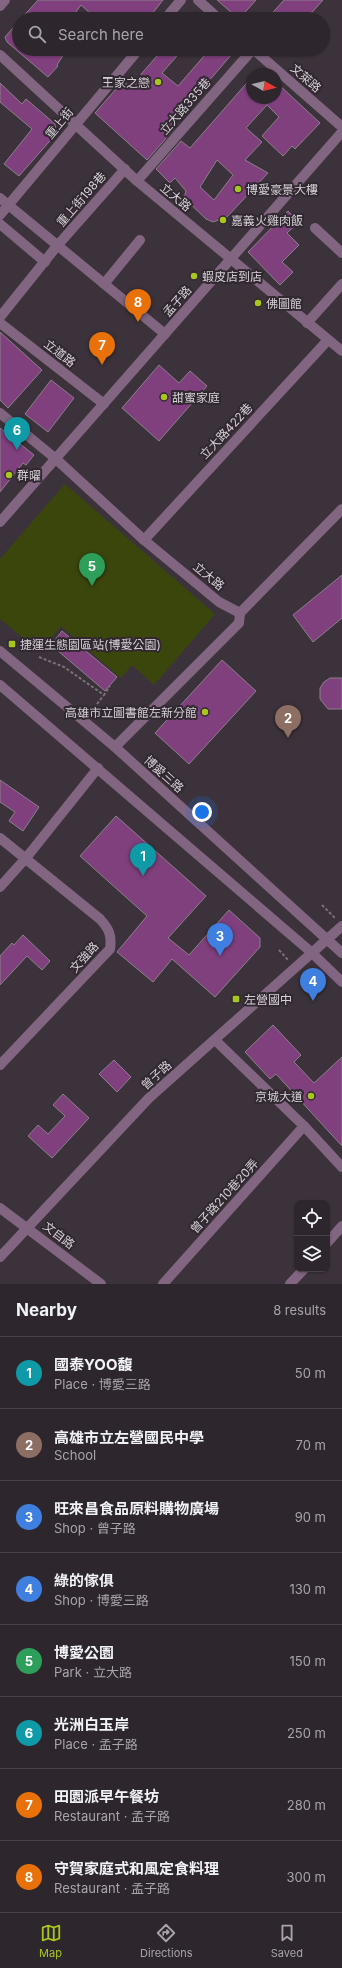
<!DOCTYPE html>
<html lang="en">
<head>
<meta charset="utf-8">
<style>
	body { margin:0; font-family:Inter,"Noto Sans TC",sans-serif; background:#352e34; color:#f1f3f6 }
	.controls { position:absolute; right:12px; bottom:12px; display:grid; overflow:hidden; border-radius:8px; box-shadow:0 1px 3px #0004 }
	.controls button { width:36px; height:36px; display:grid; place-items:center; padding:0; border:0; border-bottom:1px solid #484348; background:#2d262c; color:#f1f3f6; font:20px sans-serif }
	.compass { position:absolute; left:246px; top:68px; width:36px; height:36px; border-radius:50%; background:#2d262c; box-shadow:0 1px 3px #0004; rotate:98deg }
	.you { position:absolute; left:202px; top:812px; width:14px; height:14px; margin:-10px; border:3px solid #fff; border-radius:50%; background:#1a73e8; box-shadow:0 0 0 6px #1a73e833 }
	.badge { display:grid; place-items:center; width:26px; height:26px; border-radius:50%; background:#a8c71c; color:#fff; font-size:13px; font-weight:700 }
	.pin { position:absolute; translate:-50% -33px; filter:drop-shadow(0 1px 2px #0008) }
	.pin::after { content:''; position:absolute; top:21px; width:14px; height:12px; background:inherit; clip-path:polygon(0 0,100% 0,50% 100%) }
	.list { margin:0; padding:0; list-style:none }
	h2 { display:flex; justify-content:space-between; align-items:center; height:52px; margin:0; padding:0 16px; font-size:17px }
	h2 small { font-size:13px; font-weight:400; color:#a7a5a9 }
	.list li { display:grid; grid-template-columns:26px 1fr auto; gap:12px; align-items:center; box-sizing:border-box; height:72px; padding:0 16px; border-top:1px solid #484348 }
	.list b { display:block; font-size:15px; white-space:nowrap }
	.list p { margin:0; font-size:13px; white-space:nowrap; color:#a7a5a9 }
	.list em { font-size:13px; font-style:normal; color:#a7a5a9 }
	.icon { flex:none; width:22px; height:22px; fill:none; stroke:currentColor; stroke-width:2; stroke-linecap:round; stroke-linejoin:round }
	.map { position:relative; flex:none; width:342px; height:1284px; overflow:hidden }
	.search { position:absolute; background:#2d262c; box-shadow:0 1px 3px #0004; left:12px; right:12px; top:12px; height:44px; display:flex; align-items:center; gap:10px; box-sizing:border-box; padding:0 14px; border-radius:22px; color:#a7a5a9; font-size:15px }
	.sheet { height:628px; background:#2d262c }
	nav { display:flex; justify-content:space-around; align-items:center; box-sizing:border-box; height:56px; border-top:1px solid #484348; background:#2d262c; font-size:11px; color:#a7a5a9 }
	nav a { display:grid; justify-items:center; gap:2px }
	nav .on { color:#a8c71c }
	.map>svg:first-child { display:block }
	.green { fill:#3b460d }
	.building { fill:#7f407d; stroke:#8b808a; fill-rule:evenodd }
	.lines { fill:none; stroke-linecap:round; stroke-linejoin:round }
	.path { stroke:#7a7179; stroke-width:2; stroke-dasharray:3 2; stroke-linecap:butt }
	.minor { stroke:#826580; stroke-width:10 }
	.poi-dot { fill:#a8c71c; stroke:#312831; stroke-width:1.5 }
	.labels { text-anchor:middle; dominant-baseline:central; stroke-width:4; stroke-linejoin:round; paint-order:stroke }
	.street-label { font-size:12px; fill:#d6d0d6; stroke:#312831 }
	.poi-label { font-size:12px; fill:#d6d0d6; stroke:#312831; text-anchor:start }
</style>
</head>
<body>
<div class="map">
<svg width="342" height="1284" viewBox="0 0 342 1284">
	<rect width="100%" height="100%" fill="#3c323b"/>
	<polygon class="green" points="65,484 215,614 154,685 132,665 121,678 61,626 40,652 0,619 0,559"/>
	<g class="building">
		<polygon points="38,0 163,0 148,19 139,19 132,13 127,19 104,19 95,12 92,15 81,5 71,19 52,19 48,16 46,19 21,19"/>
		<polygon points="217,0 256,0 239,19"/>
		<polygon points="284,0 323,0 306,19 267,19"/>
		<polygon points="19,21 19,49 67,49 57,65 58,66 48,77 7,42 5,37"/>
		<polygon points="163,49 183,49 162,73 178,86 204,56 196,49 227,49 232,54 172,124 175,128 147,160 95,113 123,81 130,87"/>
		<path d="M252,77V98H276V82L320,123L295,149L292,146L283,156L262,136L279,117L267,105L246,128L262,142L245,160L268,173L227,217L213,222L206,219L184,198L186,191L175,178L170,183L156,169L181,141L190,148ZM217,160L233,175L214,200L200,187Z"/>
		<polygon points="0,83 22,104 26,99 55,124 56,134 19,176 4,164 32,129 0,102"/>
		<polygon points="288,211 299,222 287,233 299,245 282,262 293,272 280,285 248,252"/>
		<polygon points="0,332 42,370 8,408 0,400"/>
		<polygon points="159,365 179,383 190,371 207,386 159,441 122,408"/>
		<polygon points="51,380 74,398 48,432 25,414"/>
		<polygon points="0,428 34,455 26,465 23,463 0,492"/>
		<polygon points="342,575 342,618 313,642 293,615"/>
		<polygon points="62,631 117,677 105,691 51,645"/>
		<polygon points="222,660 256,691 189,764 155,733"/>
		<polygon points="330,678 342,678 342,709 328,709 320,699 320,688 324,682"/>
		<polygon points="0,780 39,807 23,831 9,821 15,812 0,802"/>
		<polygon points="116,816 206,896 168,938 189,955 229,910 260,938 260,947 215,997 172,959 153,982 117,952 147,916 80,856"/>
		<polygon points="23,935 50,961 42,970 27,956 0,985 0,956 12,943 14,945"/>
		<polygon points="273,1025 301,1055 294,1062 314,1083 342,1057 342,1146 276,1074 270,1079 245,1052"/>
		<polygon points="114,1060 131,1077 117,1092 99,1074"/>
		<polygon points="63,1094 89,1118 52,1158 28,1136 38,1125 48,1134 65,1116 53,1105"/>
	</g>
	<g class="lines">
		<g class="path">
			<polyline points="39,657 64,667 104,695 110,686"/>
			<polyline points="97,704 104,695"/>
			<polyline points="322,905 335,918"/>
			<polyline points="279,950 289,961"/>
			<polyline points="302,975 306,979"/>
		</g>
		<g class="minor">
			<polyline points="198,0 219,19"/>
			<polyline points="0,6 5,0"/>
			<polyline points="165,19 181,0"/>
			<polyline points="253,49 342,127"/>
			<polyline points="0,55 137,181 342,351"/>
			<polyline points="137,181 253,49"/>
			<polyline points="0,198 165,334"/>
			<polyline points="0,215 139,49"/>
			<polyline points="0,224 45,262"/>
			<polyline points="315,228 342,253"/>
			<polyline points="104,284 140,240"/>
			<polyline points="0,317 57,246 125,169"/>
			<polyline points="0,323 104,404"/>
			<polyline points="307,323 342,284"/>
			<polyline points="0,413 56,459 144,540 219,602 240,613 342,509"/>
			<polyline points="0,522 342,132"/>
			<polyline points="144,540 328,340"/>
			<polyline points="0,651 115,747 342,953"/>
			<polyline points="0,685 311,952 342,982"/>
			<polyline points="115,747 239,623 240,613"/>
			<path d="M0,838L100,919C109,929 112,935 110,949L0,1065"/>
			<polyline points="0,887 26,858 98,768"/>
			<polyline points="215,1040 304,1126 342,1167"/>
			<polyline points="0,1208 101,1284"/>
			<polyline points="327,1243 342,1226"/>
			<polyline points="0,1257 149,1098 342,926"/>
			<polyline points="163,1284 304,1126"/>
			<polyline points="290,1284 304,1269"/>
		</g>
	</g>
	<g class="poi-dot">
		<circle cx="158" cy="82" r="4"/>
		<circle cx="238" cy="189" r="4"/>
		<circle cx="223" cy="220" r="4"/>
		<circle cx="194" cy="276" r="4"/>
		<circle cx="258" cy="303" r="4"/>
		<circle cx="164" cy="397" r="4"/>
		<circle cx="9" cy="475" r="4"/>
		<rect x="8" y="640" width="8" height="8" rx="2"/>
		<circle cx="205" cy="712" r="4"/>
		<rect x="232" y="995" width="8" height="8" rx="2"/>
		<circle cx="311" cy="1096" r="4"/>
	</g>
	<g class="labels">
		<g class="street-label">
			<text transform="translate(306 78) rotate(41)">文萊路</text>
			<text transform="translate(185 106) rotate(-49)">立大路335巷</text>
			<text transform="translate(59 123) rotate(-50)">重上街</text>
			<text transform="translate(176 197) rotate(40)">立大路</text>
			<text transform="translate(81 199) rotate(-49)">重上街198巷</text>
			<text transform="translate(177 301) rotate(-49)">孟子路</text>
			<text transform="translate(60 353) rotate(38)">立道路</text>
			<text transform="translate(226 431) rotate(-47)">立大路422巷</text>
			<text transform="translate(209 576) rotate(40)">立大路</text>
			<text transform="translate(164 774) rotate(42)">博愛三路</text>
			<text transform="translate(84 957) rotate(-48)">文強路</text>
			<text transform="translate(156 1075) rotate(-42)">曾子路</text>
			<text transform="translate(224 1196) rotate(-48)">曾子路210巷20弄</text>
			<text transform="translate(59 1235) rotate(37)">文自路</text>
		</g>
		<g class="poi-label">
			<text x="150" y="82" text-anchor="end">王家之戀</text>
			<text x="246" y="189">博愛豪景大樓</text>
			<text x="231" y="220">嘉義火雞肉飯</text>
			<text x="202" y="276">蝦皮店到店</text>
			<text x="266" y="303">佛圖館</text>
			<text x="172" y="397">甜蜜家庭</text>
			<text x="17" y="475">群曜</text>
			<text x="20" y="644">捷運生態園區站(博愛公園)</text>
			<text x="197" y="712" text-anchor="end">高雄市立圖書館左新分館</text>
			<text x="244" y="999">左營國中</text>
			<text x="303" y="1096" text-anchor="end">京城大道</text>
		</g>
	</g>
</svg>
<div class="controls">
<button><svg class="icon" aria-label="locate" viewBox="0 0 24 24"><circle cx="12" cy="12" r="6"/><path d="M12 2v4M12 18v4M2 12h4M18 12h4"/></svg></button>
<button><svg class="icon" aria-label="layers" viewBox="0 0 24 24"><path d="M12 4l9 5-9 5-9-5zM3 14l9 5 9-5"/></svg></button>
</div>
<svg class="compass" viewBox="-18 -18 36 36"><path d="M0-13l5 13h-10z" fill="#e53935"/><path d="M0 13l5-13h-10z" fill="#a7a5a9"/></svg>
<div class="you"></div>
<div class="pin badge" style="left:143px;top:876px;background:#0f9aa8">1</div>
<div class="pin badge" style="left:288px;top:738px;background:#8d6e63">2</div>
<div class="pin badge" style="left:220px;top:956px;background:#3f7fe0">3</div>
<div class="pin badge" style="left:313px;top:1001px;background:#3f7fe0">4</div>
<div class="pin badge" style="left:92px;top:586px;background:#2e9e5b">5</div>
<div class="pin badge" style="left:17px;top:450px;background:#0f9aa8">6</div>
<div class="pin badge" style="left:102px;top:365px;background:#e8710a">7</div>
<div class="pin badge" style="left:138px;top:322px;background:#e8710a">8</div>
<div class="search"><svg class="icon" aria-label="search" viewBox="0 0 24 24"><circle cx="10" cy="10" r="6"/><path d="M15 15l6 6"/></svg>Search here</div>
</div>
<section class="sheet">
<h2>Nearby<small>8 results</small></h2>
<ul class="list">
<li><span class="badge" style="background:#0f9aa8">1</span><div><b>國泰YOO馥</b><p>Place · 博愛三路</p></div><em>50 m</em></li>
<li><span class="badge" style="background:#8d6e63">2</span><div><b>高雄市立左營國民中學</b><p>School</p></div><em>70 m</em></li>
<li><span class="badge" style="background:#3f7fe0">3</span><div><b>旺來昌食品原料購物廣場</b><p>Shop · 曾子路</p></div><em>90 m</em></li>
<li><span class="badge" style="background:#3f7fe0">4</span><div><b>綠的傢俱</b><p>Shop · 博愛三路</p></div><em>130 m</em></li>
<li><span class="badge" style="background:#2e9e5b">5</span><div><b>博愛公園</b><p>Park · 立大路</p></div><em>150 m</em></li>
<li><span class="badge" style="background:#0f9aa8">6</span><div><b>光洲白玉岸</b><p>Place · 孟子路</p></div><em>250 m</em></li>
<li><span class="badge" style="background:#e8710a">7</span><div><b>田園派早午餐坊</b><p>Restaurant · 孟子路</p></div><em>280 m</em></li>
<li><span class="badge" style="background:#e8710a">8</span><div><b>守賀家庭式和風定食料理</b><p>Restaurant · 孟子路</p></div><em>300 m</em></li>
</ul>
</section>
<nav>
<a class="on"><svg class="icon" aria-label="map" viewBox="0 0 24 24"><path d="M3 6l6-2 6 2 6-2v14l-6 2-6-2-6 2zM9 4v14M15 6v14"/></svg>Map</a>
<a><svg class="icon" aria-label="directions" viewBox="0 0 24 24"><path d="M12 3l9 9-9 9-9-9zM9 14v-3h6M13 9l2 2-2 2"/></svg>Directions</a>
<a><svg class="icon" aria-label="saved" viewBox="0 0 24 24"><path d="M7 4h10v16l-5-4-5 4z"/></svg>Saved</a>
</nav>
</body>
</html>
